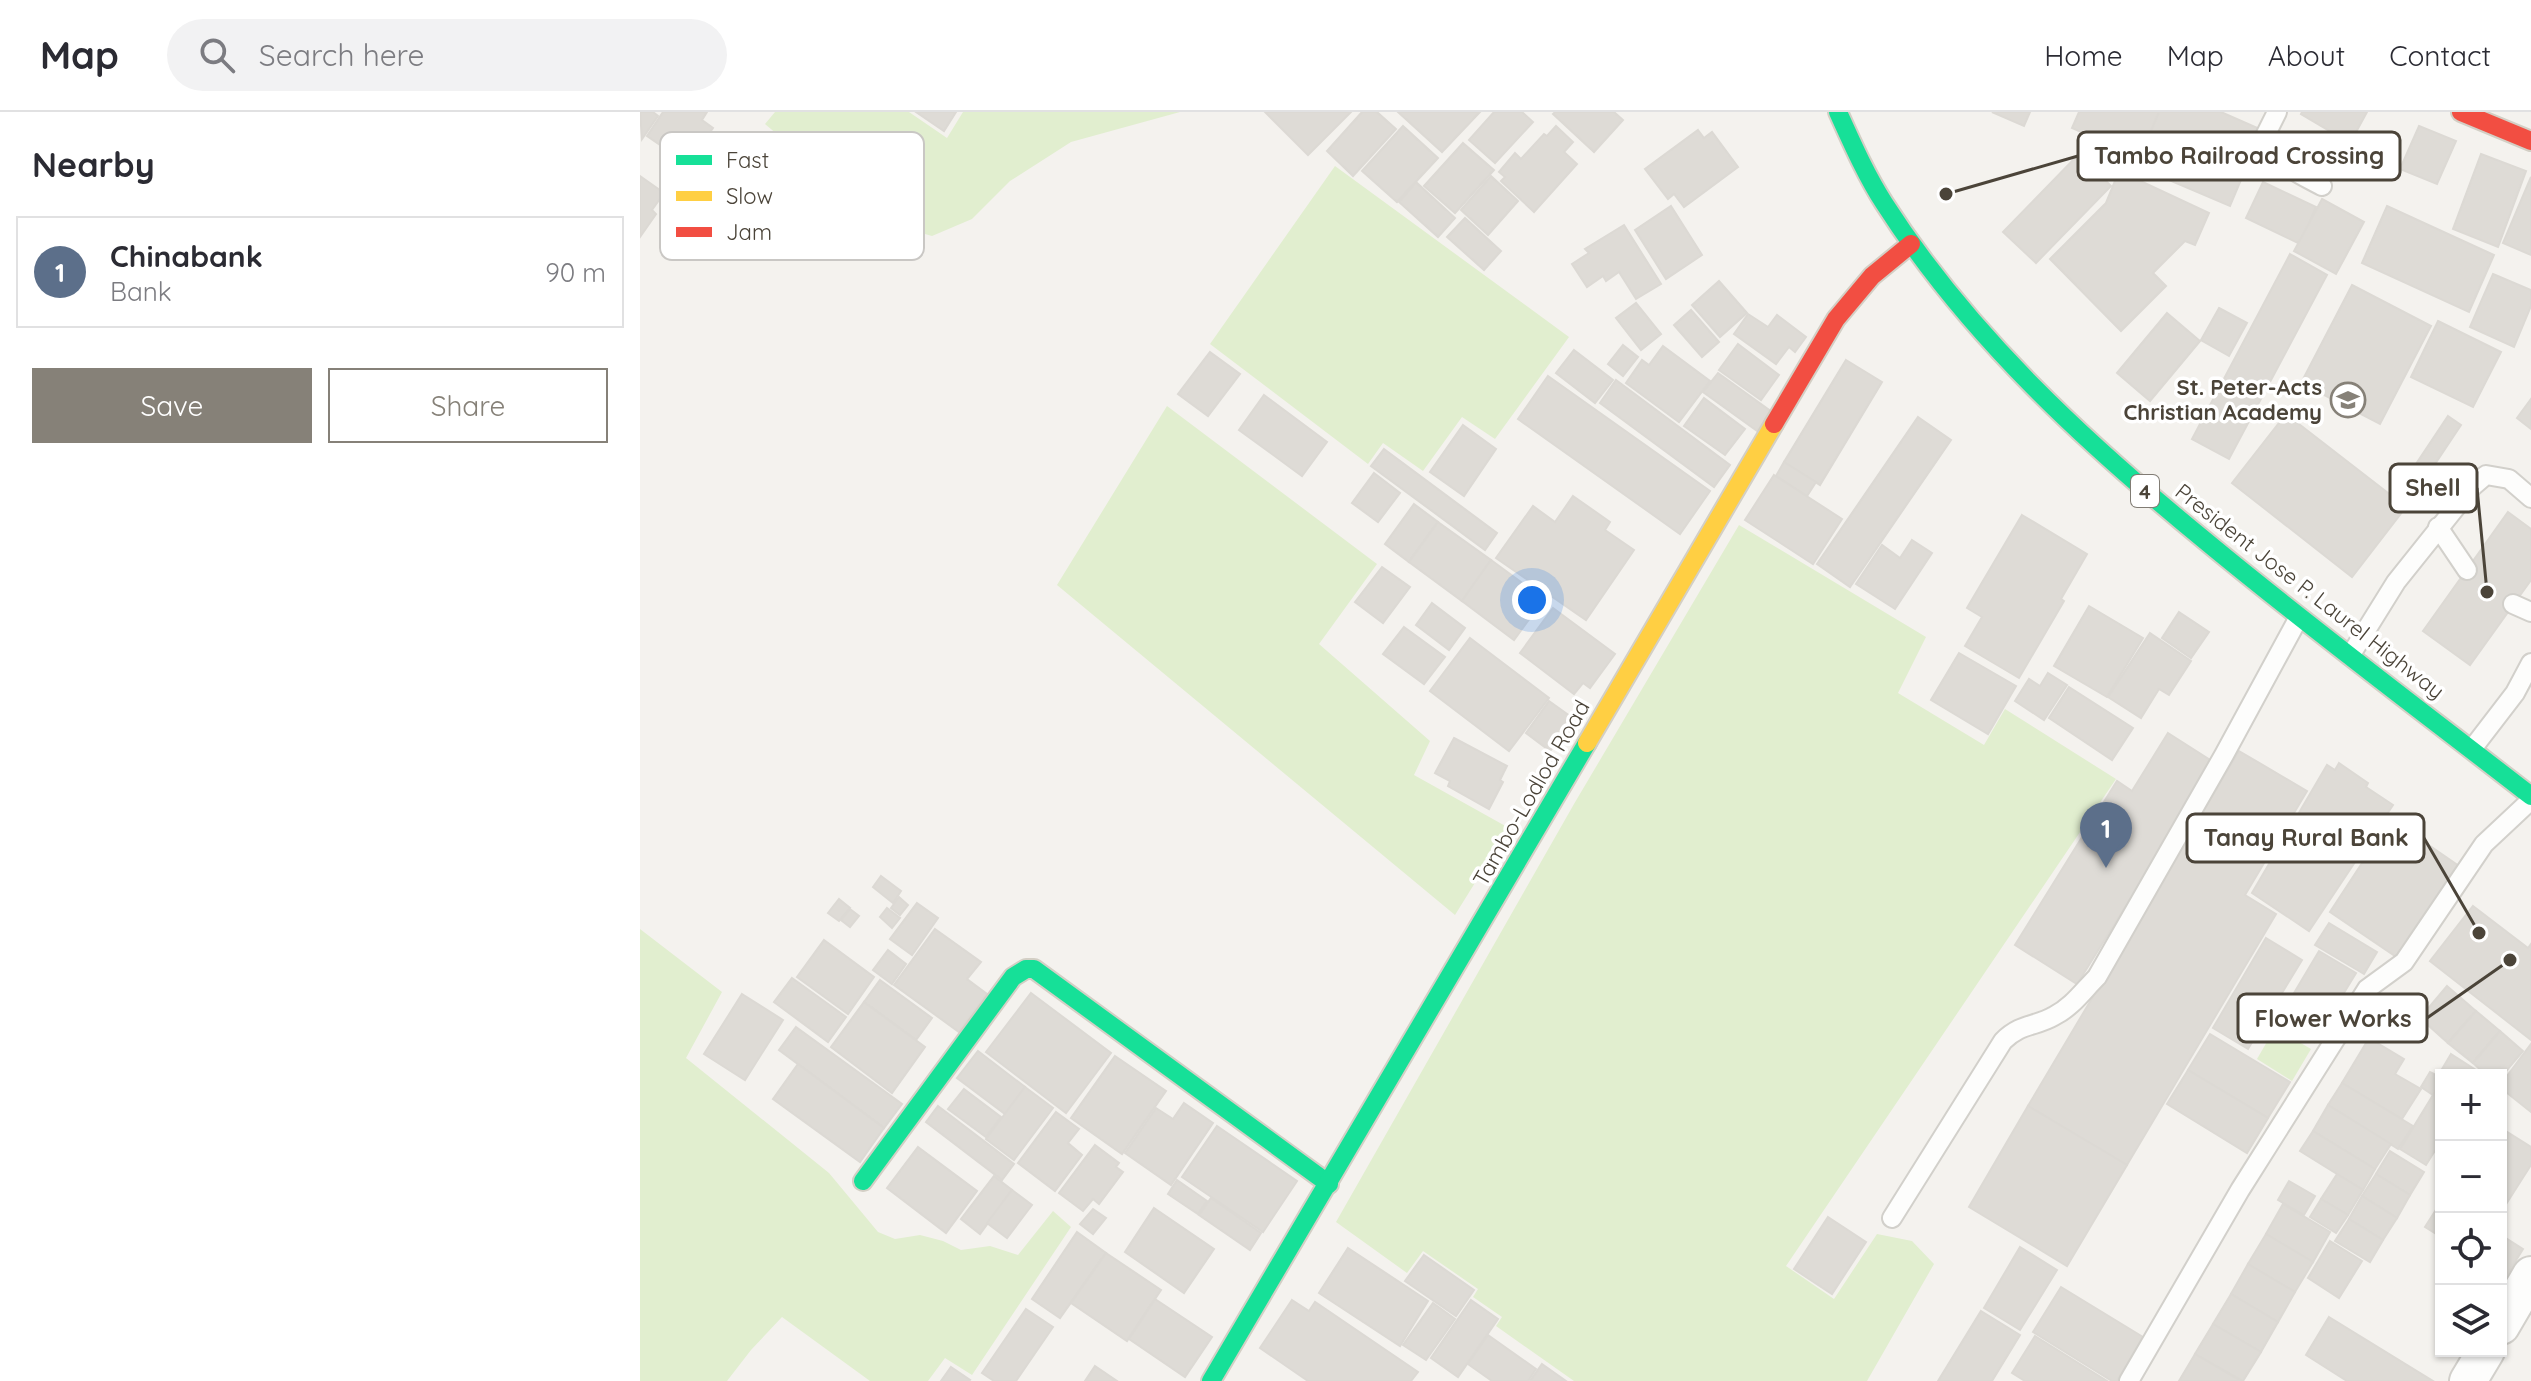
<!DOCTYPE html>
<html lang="en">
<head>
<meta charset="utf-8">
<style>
	body { margin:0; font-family:Quicksand,sans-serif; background:#f2f2f3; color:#2b2b33 }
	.controls { position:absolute; right:24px; bottom:24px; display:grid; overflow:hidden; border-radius:0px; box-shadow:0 2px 6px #0004 }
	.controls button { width:72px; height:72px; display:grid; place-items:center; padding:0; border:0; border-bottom:2px solid #e1e1e2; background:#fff; color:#2b2b33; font:40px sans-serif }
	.you { position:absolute; left:892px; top:488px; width:28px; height:28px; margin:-20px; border:6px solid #fff; border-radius:50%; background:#1a73e8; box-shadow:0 0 0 12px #1a73e833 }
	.badge { display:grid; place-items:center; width:52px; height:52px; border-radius:50%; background:#868178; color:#fff; font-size:26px; font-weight:700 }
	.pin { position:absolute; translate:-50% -66px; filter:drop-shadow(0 2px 4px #0008) }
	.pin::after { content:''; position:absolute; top:42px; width:28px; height:24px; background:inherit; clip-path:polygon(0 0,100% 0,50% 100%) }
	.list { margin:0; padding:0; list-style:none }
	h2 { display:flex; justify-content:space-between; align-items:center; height:104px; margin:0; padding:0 32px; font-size:34px }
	h2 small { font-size:26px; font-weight:400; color:#7c7c81 }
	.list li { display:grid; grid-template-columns:52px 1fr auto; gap:24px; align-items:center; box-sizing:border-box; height:112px; margin:0 16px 16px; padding:0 16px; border:2px solid #e1e1e2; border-radius:0px }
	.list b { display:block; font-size:30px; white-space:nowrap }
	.list p { margin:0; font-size:26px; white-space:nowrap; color:#7c7c81 }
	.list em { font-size:26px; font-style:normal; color:#7c7c81 }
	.actions { display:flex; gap:16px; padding:24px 32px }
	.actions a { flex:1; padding:18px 0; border:2px solid #868178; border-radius:0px; text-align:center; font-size:28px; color:#868178 }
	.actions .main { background:#868178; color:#fff }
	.icon { flex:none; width:44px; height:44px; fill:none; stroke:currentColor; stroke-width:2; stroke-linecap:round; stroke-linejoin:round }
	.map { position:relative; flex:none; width:1891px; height:1269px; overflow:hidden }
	header { display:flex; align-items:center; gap:48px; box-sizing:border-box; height:112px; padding:0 40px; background:#fff; border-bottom:2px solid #e1e1e2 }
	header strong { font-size:38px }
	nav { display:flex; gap:44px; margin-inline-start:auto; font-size:28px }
	.search { width:560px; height:72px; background:#f2f2f3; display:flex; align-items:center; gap:20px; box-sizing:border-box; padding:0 28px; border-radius:44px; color:#7c7c81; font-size:30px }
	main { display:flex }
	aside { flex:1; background:#fff }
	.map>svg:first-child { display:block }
	.green { fill:#e1eecf }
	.building { fill:#dedbd6; stroke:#dcd9d4; stroke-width:2 }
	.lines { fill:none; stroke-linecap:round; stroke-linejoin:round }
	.lane-casing { stroke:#d2d0cb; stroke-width:22 }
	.street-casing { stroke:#d2d0cb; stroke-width:40 }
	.fast-casing { stroke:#d3cfc5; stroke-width:22 }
	.slow-casing { stroke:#d3cfc5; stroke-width:22 }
	.jam-casing { stroke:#d3cfc5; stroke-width:22 }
	.lane { stroke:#fdfdfc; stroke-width:18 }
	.street { stroke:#fdfdfc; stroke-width:36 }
	.fast { stroke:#16e098; stroke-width:18 }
	.slow { stroke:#ffcf43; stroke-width:18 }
	.jam { stroke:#f24e42; stroke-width:18 }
	.labels { text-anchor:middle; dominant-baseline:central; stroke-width:7; stroke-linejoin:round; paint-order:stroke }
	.shield { fill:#fff; stroke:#817c74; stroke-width:2 }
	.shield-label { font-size:20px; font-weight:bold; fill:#4b4439 }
	.poi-label { font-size:22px; font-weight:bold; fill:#4b4439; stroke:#fff; text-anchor:end }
	.street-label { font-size:22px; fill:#4b4439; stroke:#fff }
	.key { fill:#fff; stroke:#c9c7c4; stroke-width:2 }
	.key-label { font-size:22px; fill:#4b4439 }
	.leader { fill:none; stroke:#4b4439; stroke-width:3 }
	.callout-dot { fill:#4b4439; stroke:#fff; stroke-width:3 }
	.callout { fill:#fff; stroke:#4b4439; stroke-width:3 }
	.callout-label { font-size:24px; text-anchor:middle; font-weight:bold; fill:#4b4439 }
</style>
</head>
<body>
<header>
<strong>Map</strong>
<div class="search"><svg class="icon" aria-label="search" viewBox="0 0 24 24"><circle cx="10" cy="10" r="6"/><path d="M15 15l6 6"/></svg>Search here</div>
<nav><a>Home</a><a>Map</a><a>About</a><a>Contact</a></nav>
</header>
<main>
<aside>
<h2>Nearby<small></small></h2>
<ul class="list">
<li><span class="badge" style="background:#5c6f8a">1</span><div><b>Chinabank</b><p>Bank</p></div><em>90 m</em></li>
</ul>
<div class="actions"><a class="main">Save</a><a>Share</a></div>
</aside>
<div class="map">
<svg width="1891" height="1269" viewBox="0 0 1891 1269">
	<rect width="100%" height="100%" fill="#f4f2ee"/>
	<g class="green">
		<polygon points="135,0 269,0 307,26 323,0 540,0 431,30 370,69 332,107 292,124 253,113 190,67 125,12"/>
		<polygon points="695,54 929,225 855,327 822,305 783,359 743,331 728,352 570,232"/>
		<polygon points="527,294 737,452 679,532 790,629 774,663 869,716 815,803 417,473"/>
		<polygon points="1099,413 1286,525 1258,581 1344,633 1365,597 1476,667 1146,1154 1194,1187 1237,1122 1272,1129 1294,1152 1227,1269 934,1269 856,1214 862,1205 833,1185 838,1177 783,1139 767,1161 696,1110 934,692"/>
		<polygon points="0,817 82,880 46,946 189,1061 238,1120 255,1127 280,1123 303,1129 321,1138 350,1134 378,1143 413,1099 431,1115 332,1263 305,1246 288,1269 230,1269 142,1205 111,1238 87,1269 0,1269"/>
		<polygon points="1635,916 1671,937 1652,969 1617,947"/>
	</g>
	<g class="building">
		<polygon points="0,0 13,0 18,4 2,27"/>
		<polygon points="23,0 67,0 62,8 73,16 52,46 41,39 36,44 7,24"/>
		<polygon points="276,0 316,0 304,19"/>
		<polygon points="625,0 711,0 668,43"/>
		<polygon points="722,0 737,0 756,17 713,64 687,39"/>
		<polygon points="758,0 840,0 802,40"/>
		<polygon points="854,0 882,0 893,10 855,51 829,28"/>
		<polygon points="915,0 974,0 983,8 954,40 913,2"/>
		<polygon points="1352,0 1390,0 1384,14"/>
		<polygon points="1439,0 1525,0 1505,48 1432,16"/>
		<polygon points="1519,0 1581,0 1622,18 1590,94 1496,54"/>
		<polygon points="1662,0 1727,0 1710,31 1661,2"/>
		<polygon points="763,14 798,46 757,90 722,59"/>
		<polygon points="916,14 933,30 924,40 937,52 894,100 861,69 865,65 859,60 875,41 881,47 904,22 907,24"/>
		<polygon points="1779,14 1816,29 1797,72 1760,57"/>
		<polygon points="1058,18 1064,26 1072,20 1098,55 1044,95 1034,82 1028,87 1005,57"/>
		<polygon points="823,31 854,58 815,101 784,74"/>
		<polygon points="1439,42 1471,74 1396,151 1363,120"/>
		<polygon points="1841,42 1886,59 1858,135 1813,117"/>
		<polygon points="1479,59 1569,101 1555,133 1545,129 1513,161 1526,174 1481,219 1410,147 1466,91"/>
		<polygon points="0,64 24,81 12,98 16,102 0,125"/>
		<polygon points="851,64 878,89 848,123 821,98"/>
		<polygon points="1891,65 1891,143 1863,131"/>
		<polygon points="776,70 815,106 798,125 759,90"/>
		<polygon points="1623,70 1676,95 1660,132 1606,106"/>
		<polygon points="1682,87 1724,110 1696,162 1654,139"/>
		<polygon points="1031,94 1062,143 1026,167 995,118"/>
		<polygon points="1747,94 1854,143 1829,200 1722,151"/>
		<polygon points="825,106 861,139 844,158 807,125"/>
		<polygon points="984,113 1021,172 996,187 979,160 966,169 963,164 947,175 932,152 949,141 945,137"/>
		<polygon points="1650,142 1687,163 1589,347 1552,327"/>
		<polygon points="1853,162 1891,178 1891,194 1874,235 1830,215"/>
		<polygon points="1079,169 1107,201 1080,225 1052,193"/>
		<polygon points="1712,173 1791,214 1740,312 1661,271"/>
		<polygon points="996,191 1021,222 1001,238 976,206"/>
		<polygon points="1579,196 1607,211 1589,244 1561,228"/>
		<polygon points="1051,198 1079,230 1062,245 1034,213"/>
		<polygon points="1527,201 1560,229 1510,289 1477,261"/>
		<polygon points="1108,202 1128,215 1137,203 1166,225 1155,240 1149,235 1136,252 1094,222"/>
		<polygon points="1798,209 1861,240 1833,295 1771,265"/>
		<polygon points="1098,232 1139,263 1121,288 1079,258"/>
		<polygon points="983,233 998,245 983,264 968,252"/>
		<polygon points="1023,234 1070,269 1039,310 986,271 1002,248 1009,253"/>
		<polygon points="934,238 973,268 955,291 916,261"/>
		<polygon points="570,240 600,262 568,304 538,282"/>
		<polygon points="1206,248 1242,270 1180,373 1144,350"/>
		<polygon points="1078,261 1132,300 1117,319 1063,280"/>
		<polygon points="908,264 1070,379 1040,422 878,307"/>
		<polygon points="976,268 1090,353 1074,375 960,291"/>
		<polygon points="624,283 687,330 662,364 599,318"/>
		<polygon points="1064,286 1105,317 1085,343 1044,314"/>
		<polygon points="1891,287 1891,317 1877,306"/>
		<polygon points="1646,302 1766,395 1712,465 1592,371"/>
		<polygon points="1808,304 1821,313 1777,379 1764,370"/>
		<polygon points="1278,305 1311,328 1210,475 1177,452"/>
		<polygon points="823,313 856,337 824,384 790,360"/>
		<polygon points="744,337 857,421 845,438 731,354"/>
		<polygon points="1144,350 1176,370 1167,384 1136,364"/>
		<polygon points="734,361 760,381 738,410 712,391"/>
		<polygon points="1134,363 1202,407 1173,452 1105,408"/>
		<polygon points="933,384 970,410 965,418 994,438 946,508 856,446 893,394 915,410"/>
		<polygon points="774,392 798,410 769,450 745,432"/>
		<polygon points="1868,400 1891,417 1891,468 1830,553 1783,519"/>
		<polygon points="1382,403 1447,442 1421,487 1424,489 1379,566 1325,534 1342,505 1327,496"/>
		<polygon points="798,410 851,448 822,489 769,450"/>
		<polygon points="1272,428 1292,441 1255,497 1216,472 1242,433 1260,446"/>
		<polygon points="851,448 904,487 874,528 822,489"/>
		<polygon points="742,455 770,475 743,511 715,490"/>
		<polygon points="792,491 825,516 809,538 776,513"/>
		<polygon points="1449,494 1503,526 1467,585 1414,554"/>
		<polygon points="913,496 975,542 950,576 943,571 934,582 880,541"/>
		<polygon points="1539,500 1569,520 1551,546 1522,526"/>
		<polygon points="764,515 805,545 784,572 743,542"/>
		<polygon points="1510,521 1551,549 1529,583 1519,577 1501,606 1468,585"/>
		<polygon points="830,526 909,586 869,639 790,579"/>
		<polygon points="1319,541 1376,574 1348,622 1291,588"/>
		<polygon points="1408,561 1427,573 1404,608 1375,589 1389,567 1400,574"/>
		<polygon points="1429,575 1493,616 1472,648 1409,606"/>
		<polygon points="909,589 934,607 910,639 886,621"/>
		<polygon points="1528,621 1575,651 1437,872 1375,833 1477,669 1492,679"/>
		<polygon points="814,626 867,654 860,668 863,670 849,697 808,674 810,669 795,661"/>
		<polygon points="1599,639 1667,679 1605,783 1636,802 1487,1053 1388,994"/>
		<polygon points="1699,651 1728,671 1726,675 1753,693 1669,819 1612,781 1687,653 1695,658"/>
		<polygon points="1751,707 1819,754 1758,846 1690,800"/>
		<polygon points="241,764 261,779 253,791 233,775"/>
		<polygon points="259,785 268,793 260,803 251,796"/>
		<polygon points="199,787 210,796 199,809 188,801"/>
		<polygon points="277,791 298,806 272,843 250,827"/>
		<polygon points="1833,794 1888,836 1891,832 1891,928 1790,849"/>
		<polygon points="247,796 260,806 252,816 240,805"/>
		<polygon points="210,797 219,804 210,815 201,808"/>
		<polygon points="1689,811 1737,840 1724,862 1675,833"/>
		<polygon points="295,817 341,850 327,867 347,882 319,920 254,873"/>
		<polygon points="1626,826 1662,848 1608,937 1573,916"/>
		<polygon points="184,828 234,865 208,902 157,865"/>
		<polygon points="248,838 266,852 252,872 233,858"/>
		<polygon points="1679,839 1716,861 1674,930 1638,908"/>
		<polygon points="152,866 206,905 188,930 134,890"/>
		<polygon points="240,868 292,906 276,928 224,890"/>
		<polygon points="1807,874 1836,899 1808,931 1780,906"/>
		<polygon points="391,881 471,941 426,1001 346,940"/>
		<polygon points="102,882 143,908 105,968 64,942"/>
		<polygon points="224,890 285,935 252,981 191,935"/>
		<polygon points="1836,899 1860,919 1833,951 1808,931"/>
		<polygon points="156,915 262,992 244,1016 139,938"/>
		<polygon points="1860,919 1883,939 1861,965 1861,963 1846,963 1833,951"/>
		<polygon points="1570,922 1650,970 1628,1006 1548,958"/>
		<polygon points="1729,926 1764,947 1755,962 1781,977 1762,1007 1702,971"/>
		<polygon points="1891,932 1891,1000 1861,976 1861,972"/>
		<polygon points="338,939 385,975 365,1002 317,966"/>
		<polygon points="1811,942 1836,958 1833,963 1801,963 1801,981 1796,978 1793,983 1781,975 1790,960 1798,964"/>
		<polygon points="475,944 526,979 482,1042 431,1006"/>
		<polygon points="158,952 244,1016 220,1050 133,987"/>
		<polygon points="1548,958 1628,1006 1607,1041 1527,992"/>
		<polygon points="1702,971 1773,1014 1758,1037 1688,993"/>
		<polygon points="385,975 413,996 374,1048 346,1027"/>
		<polygon points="324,977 361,1005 346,1025 308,997"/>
		<polygon points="1796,978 1801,981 1801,1029 1786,1053 1760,1037"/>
		<polygon points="544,991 573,1011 531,1073 485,1041 516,996 533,1007"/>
		<polygon points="1688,993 1751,1032 1735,1057 1673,1019"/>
		<polygon points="298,994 374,1052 362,1068 286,1010"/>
		<polygon points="1388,994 1487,1053 1427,1154 1329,1095"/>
		<polygon points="416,1000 439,1017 428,1031 442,1043 415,1079 378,1051"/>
		<polygon points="577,1014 657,1069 623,1120 542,1065"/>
		<polygon points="1861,1016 1891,1035 1891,1053 1863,1097 1861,1096"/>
		<polygon points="1673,1019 1735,1057 1723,1078 1660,1039"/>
		<polygon points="455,1033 479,1051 476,1055 483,1060 459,1092 453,1087 443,1099 419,1081"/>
		<polygon points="278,1035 337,1079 306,1121 247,1076"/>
		<polygon points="1750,1039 1784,1060 1770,1083 1736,1062"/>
		<polygon points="1697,1062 1723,1078 1708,1103 1681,1087"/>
		<polygon points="1736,1062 1770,1083 1757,1106 1722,1084"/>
		<polygon points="354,1064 372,1078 340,1122 321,1107"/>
		<polygon points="537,1068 567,1089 558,1102 528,1082"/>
		<polygon points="1649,1069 1675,1084 1664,1103 1638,1088"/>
		<polygon points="372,1078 392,1093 367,1126 347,1111"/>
		<polygon points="1722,1084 1757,1106 1743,1128 1709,1107"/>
		<polygon points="571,1086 621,1121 610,1138 559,1103"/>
		<polygon points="1681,1087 1708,1103 1696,1121 1670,1105"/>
		<polygon points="1801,1090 1801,1125 1785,1115"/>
		<polygon points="1643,1092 1690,1120 1673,1150 1626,1122"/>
		<polygon points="514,1096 574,1137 544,1181 485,1140"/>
		<polygon points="453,1097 466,1106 453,1122 440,1112"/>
		<polygon points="1188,1105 1226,1130 1192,1182 1154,1157"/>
		<polygon points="1709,1107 1743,1128 1730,1150 1695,1129"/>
		<polygon points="437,1120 466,1141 420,1206 392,1187"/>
		<polygon points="1626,1122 1673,1150 1655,1180 1608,1152"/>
		<polygon points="1861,1123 1883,1137 1865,1166 1861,1163"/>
		<polygon points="1690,1129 1722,1149 1699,1186 1668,1166"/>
		<polygon points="1380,1135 1417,1158 1380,1218 1344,1196"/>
		<polygon points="708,1136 788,1189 760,1234 679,1181"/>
		<polygon points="466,1141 521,1178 487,1229 431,1191"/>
		<polygon points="784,1143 834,1178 816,1204 765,1169"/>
		<polygon points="1608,1152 1655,1180 1638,1210 1591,1182"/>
		<polygon points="1421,1175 1503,1225 1477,1269 1472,1269 1393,1220"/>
		<polygon points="1591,1182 1638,1210 1621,1240 1573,1212"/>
		<polygon points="515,1187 572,1225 545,1265 489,1227"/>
		<polygon points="652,1188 669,1199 675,1190 778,1260 771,1269 668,1269 620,1236"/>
		<polygon points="831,1188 858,1207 818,1265 791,1246"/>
		<polygon points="793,1191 815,1207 786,1248 763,1233"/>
		<polygon points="386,1197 413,1215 376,1269 354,1269 342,1261"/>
		<polygon points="1341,1199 1380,1223 1352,1269 1298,1269"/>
		<polygon points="1689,1205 1793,1269 1707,1269 1666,1243"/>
		<polygon points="1573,1212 1621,1240 1603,1269 1555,1242"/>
		<polygon points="848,1223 896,1257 888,1269 852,1269 828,1252"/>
		<polygon points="1395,1224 1467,1269 1385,1269 1372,1261"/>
		<polygon points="1555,1242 1601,1269 1539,1269"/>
		<polygon points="902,1252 926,1269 890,1269"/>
		<polygon points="455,1254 477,1269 445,1269"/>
		<polygon points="311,1255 330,1268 329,1269 301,1269"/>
	</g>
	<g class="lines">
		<g class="lane-casing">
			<g id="lane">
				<path d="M1637,0L1626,22C1636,54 1654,59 1682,74"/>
				<polyline points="1798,415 1827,458"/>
				<polyline points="1873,492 1891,500"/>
				<polyline points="1710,544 1756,470 1832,375 1846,363 1869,367 1891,386"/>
				<polyline points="1832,637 1875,581 1891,551"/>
				<path d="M1252,1106L1363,929C1381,911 1395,915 1414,904C1432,895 1443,879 1457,865L1584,643L1659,505"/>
				<polyline points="1489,1269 1600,1078 1727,877 1764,850 1844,732 1891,688"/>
			</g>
		</g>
		<g class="street-casing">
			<g id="street">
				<polyline points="1861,1214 1891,1163"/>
				<polyline points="1828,1269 1846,1239"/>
			</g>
		</g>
		<g class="fast-casing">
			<g id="fast">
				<path d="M1198,0C1212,31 1226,63 1244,91C1329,224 1447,332 1568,431C1673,518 1783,600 1891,684"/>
				<polyline points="223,1069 373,865 386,857 394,857 689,1072"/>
				<polyline points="571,1269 947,631"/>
			</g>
		</g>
		<g class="slow-casing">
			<polyline id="slow" points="947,631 1134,312"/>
		</g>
		<g class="jam-casing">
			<g id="jam">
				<polyline points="1821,0 1891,29"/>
				<polyline points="1134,312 1196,207 1232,164 1271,132"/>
			</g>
		</g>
		<use href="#lane" class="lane"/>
		<use href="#street" class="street"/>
		<use href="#fast" class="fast"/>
		<use href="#slow" class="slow"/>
		<use href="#jam" class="jam"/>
	</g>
	<defs>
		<g id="school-ring" transform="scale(1.8)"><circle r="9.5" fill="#fff" stroke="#868178" stroke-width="1.5"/><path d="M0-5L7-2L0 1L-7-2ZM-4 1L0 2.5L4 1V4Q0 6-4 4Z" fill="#868178"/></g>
	</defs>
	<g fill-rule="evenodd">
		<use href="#school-ring" x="1708" y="288"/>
	</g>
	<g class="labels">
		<rect class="shield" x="1491" y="363" width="28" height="32" rx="6"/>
		<g class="shield-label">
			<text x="1505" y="379">4</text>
		</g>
		<g class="poi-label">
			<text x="1682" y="275">St. Peter-Acts<tspan x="1682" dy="25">Christian Academy</tspan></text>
		</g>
		<g class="street-label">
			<text transform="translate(1670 479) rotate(38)">President Jose P. Laurel Highway</text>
			<text transform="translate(891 681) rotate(-60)">Tambo-Lodlod Road</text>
		</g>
	</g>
	<rect x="20" y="20" width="264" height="128" rx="12" class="key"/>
	<rect x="36" y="43" width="36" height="10" fill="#16e098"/>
	<rect x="36" y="79" width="36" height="10" fill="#ffcf43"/>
	<rect x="36" y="115" width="36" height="10" fill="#f24e42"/>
	<g class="key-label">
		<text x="86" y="56">Fast</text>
		<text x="86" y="92">Slow</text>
		<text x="86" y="128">Jam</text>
	</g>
	<path class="leader" d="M1306 82L1438 44M1847 480L1837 376M1839 821L1784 726M1870 848L1787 906"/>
	<g class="callout-dot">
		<circle cx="1306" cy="82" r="8"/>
		<circle cx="1847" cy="480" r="8"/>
		<circle cx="1839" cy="821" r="8"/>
		<circle cx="1870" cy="848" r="8"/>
	</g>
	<g class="callout">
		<rect x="1438" y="20" width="322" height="48" rx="8"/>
		<rect x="1750" y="352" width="87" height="48" rx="8"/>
		<rect x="1547" y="702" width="237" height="48" rx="8"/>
		<rect x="1598" y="882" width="189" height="48" rx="8"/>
	</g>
	<g class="callout-label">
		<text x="1599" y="52">Tambo Railroad Crossing</text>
		<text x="1793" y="384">Shell</text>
		<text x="1666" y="734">Tanay Rural Bank</text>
		<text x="1693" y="915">Flower Works</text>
	</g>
</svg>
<div class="controls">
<button>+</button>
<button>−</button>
<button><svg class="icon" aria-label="locate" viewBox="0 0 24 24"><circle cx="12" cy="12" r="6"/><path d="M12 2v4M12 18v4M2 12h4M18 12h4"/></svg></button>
<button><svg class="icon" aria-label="layers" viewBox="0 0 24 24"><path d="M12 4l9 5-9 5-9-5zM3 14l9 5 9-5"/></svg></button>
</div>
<div class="you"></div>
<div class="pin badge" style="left:1466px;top:756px;background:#5c6f8a">1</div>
</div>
</main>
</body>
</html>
